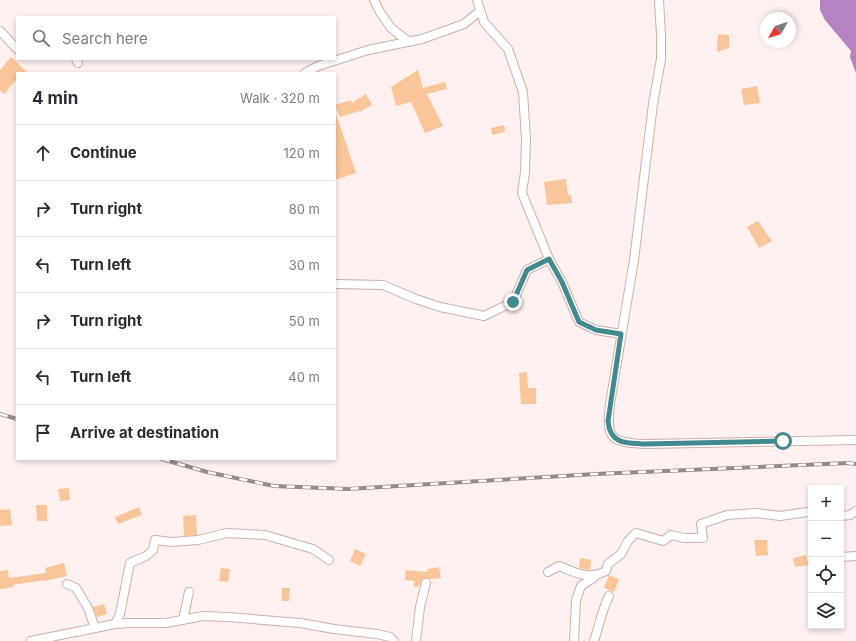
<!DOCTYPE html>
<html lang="en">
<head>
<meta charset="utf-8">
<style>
	body { margin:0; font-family:Inter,sans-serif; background:#f2f2f3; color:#2b2b33 }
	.controls { position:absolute; right:12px; bottom:12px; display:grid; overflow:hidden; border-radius:0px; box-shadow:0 2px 6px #0003 }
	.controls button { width:36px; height:36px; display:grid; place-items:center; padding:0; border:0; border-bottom:1px solid #e1e1e2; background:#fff; color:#2b2b33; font:20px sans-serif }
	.compass { position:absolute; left:760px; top:12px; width:36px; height:36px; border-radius:50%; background:#fff; box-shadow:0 2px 6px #0003; rotate:231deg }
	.stop { position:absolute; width:12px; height:12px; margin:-9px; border:3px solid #428a8e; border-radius:50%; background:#fff }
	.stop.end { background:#428a8e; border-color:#fff; box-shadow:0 1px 4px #0008 }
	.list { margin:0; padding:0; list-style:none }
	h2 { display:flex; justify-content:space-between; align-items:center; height:52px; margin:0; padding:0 16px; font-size:17px }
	h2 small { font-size:13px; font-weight:400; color:#7c7c81 }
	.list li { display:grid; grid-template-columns:26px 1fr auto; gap:12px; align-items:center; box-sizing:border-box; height:56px; padding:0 16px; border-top:1px solid #e1e1e2 }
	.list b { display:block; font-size:15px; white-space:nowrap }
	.list em { font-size:13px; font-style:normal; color:#7c7c81 }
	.icon { flex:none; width:22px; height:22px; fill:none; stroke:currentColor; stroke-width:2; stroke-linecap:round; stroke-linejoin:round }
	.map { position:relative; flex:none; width:856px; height:641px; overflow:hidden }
	.search { position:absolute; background:#fff; box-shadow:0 2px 6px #0003; left:16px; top:16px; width:320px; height:44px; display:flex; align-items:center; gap:10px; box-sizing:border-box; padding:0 14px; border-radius:0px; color:#7c7c81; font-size:15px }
	.panel { position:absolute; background:#fff; box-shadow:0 2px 6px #0003; left:16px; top:72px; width:320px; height:388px; border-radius:0px }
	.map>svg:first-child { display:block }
	.water { fill:#b583c1 }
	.building { fill:#fac699 }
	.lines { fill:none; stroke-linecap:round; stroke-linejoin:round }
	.minor-casing { stroke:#cdb0ab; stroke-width:10 }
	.minor { stroke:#fff; stroke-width:8 }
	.rail-casing { stroke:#968b89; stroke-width:4 }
	.rail { stroke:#fff; stroke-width:2.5; stroke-dasharray:8; stroke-linecap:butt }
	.route { stroke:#428a8e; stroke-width:5 }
</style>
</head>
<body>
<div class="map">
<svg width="856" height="641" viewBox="0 0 856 641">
	<rect width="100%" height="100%" fill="#fef1ef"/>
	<polygon class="water" points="820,0 856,0 856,73 850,57 851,51 825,20 820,10"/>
	<g class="building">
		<polygon points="718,34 729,35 729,48 717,52"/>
		<polygon points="11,57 28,73 17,73 17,79 4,94 0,90 0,70"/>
		<polygon points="418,70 423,88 445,82 447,89 427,94 443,126 425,133 411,102 396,106 391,87"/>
		<polygon points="757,86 760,103 744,105 741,89"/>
		<polygon points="366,94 372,105 360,112 359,111 340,117 335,105 351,100 352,103"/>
		<polygon points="335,114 336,114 356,173 335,180"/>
		<polygon points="504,125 505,132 492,135 491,128"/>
		<polygon points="566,179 568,195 571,195 572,203 547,205 544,182"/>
		<polygon points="758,221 772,241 759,248 747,227"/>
		<polygon points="527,372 528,388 536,388 536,404 521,404 519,373"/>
		<polygon points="69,488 70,500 60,501 58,489"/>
		<polygon points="36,505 47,505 47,521 37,521"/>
		<polygon points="139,507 142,515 118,524 115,517"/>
		<polygon points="10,509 12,525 0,526 0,510"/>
		<polygon points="196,515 197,535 184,536 183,516"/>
		<polygon points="754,540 767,540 768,555 756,556"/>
		<polygon points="355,549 366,554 360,566 350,561"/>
		<polygon points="806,555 808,565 795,567 793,558"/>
		<polygon points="580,558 591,560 590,570 579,568"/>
		<polygon points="64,563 67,576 44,581 45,580 13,585 14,587 0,589 0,571 8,570 9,578 46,573 45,568"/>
		<polygon points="439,567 441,578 430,579 424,578 421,581 419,587 414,587 414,581 405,580 406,570 427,572 427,569"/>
		<polygon points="221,568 230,569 228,582 219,581"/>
		<polygon points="609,575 619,579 614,592 604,588"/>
		<polygon points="282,588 290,588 289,601 282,601"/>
		<polygon points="104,604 107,614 97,617 93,607"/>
	</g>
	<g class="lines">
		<g class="minor-casing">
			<g id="minor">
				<polyline points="374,0 380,12 391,28 409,42"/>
				<polyline points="477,0 484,22 508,49 523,92 526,139 525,172 522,193 549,259"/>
				<path d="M659,0L661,35V59L653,104L634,260L610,404C606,439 610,442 645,444L856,440"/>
				<polyline points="0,31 17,49"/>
				<polyline points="76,59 78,63"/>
				<polyline points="305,73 318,66 368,50 422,39 464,24 480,11"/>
				<polyline points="335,284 383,285 416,299 440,307 484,316 513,302 527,270 549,259 562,282 579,322 596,330 621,334"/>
				<polyline points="841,516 850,515 856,511"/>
				<polyline points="841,557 856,556"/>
				<path d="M548,572L559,566C577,573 587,580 606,571L608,564L621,554L628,541L636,533L663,541L671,535L684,538H703L701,524L727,515L756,513L780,516L807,512L811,513"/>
				<polyline points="67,584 76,588 88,608 95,628"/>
				<polyline points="183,620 189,592"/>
				<polyline points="115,624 120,614 130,563 146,556 153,550 155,540 172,542 198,540 227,533 265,535 313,549 329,560"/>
				<polyline points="31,641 115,624 129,623 166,623 203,616 228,617 300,623 334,629 377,634 390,637 394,641"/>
				<polyline points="416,641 420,607 426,583"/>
				<polyline points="574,641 576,600 581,586 596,576"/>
				<path d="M594,641C599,626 602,610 609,596"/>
			</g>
		</g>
		<use href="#minor" class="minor"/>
		<g class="rail-casing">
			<g id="rail">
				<polyline points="0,414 17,419"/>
				<polyline points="162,459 207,472 274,486 348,489 596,474 848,463 856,464"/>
			</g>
		</g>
		<use href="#rail" class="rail"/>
	</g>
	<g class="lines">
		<path class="route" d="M513,302L527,270L549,259L562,282L579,322L596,330L621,334L608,421C610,445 627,443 645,444L783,441"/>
	</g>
</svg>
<div class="controls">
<button>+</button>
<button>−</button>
<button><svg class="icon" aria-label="locate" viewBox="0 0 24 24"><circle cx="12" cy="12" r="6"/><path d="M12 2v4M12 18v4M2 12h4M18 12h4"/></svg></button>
<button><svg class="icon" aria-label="layers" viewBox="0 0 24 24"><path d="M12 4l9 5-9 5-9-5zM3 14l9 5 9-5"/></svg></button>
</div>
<svg class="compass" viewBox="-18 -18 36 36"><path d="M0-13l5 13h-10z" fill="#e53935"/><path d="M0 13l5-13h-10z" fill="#7c7c81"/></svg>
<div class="stop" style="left:783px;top:441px"></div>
<div class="stop end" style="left:513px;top:302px"></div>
<div class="search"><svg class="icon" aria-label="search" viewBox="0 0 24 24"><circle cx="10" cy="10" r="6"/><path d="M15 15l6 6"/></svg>Search here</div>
<section class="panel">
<h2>4 min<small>Walk · 320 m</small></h2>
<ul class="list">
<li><svg class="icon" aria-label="ahead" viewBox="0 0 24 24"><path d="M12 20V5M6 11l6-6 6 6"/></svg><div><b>Continue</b></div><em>120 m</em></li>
<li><svg class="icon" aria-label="right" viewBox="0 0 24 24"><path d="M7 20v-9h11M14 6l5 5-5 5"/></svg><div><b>Turn right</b></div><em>80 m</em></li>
<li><svg class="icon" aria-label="left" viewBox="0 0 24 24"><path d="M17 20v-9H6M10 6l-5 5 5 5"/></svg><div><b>Turn left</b></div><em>30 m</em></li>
<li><svg class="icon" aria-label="right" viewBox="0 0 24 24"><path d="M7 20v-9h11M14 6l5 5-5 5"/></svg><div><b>Turn right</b></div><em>50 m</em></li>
<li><svg class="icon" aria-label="left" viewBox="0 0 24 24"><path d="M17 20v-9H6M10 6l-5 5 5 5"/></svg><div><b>Turn left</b></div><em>40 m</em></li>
<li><svg class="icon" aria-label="arrive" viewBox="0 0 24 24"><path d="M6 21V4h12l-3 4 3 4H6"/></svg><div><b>Arrive at destination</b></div></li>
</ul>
</section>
</div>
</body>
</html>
